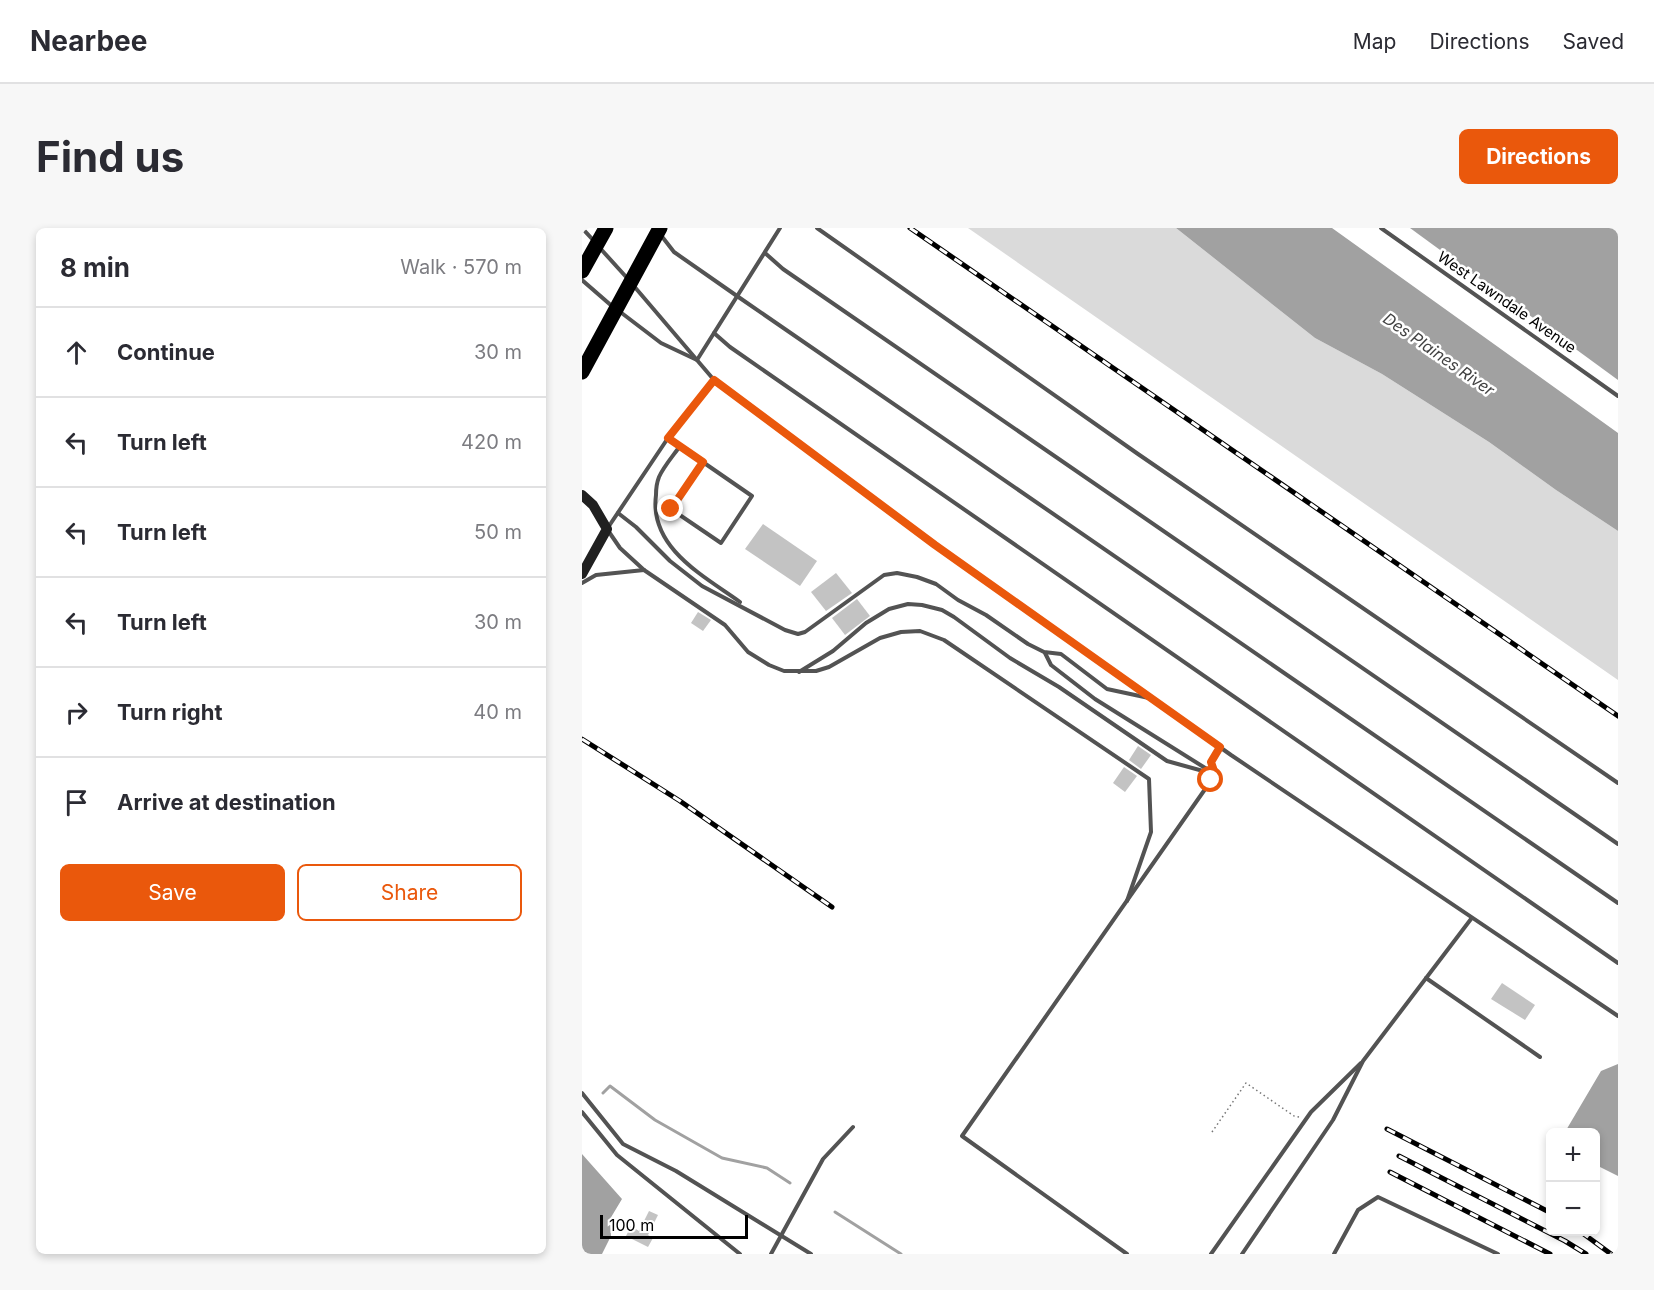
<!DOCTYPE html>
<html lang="en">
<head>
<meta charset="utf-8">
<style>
	body { margin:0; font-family:Inter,sans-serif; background:#f7f7f7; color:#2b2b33 }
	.controls { position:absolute; right:18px; bottom:18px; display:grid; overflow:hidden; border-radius:9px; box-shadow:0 3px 9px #0003 }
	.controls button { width:54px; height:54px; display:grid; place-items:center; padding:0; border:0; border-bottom:2px solid #e1e1e2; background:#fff; color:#2b2b33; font:30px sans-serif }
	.scale { position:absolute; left:18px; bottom:15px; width:148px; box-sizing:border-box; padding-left:6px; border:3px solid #000; border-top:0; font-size:16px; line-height:21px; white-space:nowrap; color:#000; -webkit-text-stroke:4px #fff; paint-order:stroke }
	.stop { position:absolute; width:18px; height:18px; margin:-14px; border:4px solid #ea580c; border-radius:50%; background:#fff }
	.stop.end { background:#ea580c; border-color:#fff; box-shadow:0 2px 6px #0008 }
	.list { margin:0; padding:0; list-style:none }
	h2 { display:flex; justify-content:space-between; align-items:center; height:78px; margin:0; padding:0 24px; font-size:26px }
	h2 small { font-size:20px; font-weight:400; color:#7c7c81 }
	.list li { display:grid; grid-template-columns:39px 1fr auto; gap:18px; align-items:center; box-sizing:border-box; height:90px; padding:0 24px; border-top:2px solid #e1e1e2 }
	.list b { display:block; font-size:22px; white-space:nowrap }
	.list em { font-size:20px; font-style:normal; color:#7c7c81 }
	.actions { display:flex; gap:12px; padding:18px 24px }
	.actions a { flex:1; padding:14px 0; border:2px solid #ea580c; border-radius:9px; text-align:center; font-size:21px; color:#ea580c }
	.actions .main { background:#ea580c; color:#fff }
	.icon { flex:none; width:33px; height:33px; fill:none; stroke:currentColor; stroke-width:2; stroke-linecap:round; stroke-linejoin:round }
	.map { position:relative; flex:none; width:1036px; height:1026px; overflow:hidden; border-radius:9px }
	header { display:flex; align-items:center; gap:36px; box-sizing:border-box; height:84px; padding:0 30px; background:#fff; border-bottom:2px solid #e1e1e2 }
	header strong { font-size:28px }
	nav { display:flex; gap:33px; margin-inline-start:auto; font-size:21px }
	.intro { display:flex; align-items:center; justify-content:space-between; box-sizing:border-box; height:144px; padding:0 36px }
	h1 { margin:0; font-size:42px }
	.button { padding:15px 27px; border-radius:9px; background:#ea580c; color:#fff; font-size:21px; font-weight:700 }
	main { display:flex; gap:36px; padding:0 36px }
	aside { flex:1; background:#fff; border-radius:9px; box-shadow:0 3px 9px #0003 }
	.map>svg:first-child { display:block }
	.green { fill:#dadada }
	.water { fill:#a1a1a1 }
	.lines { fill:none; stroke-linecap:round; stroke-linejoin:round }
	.stream { stroke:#a1a1a1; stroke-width:3 }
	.building { fill:#c3c3c3 }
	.path { stroke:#757575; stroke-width:1.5; stroke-dasharray:1.5 3; stroke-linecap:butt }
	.lane { stroke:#535353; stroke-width:4 }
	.secondary { stroke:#202020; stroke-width:10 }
	.highway { stroke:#000; stroke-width:15 }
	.rail-casing { stroke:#000; stroke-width:5 }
	.rail { stroke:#fff; stroke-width:3; stroke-dasharray:9; stroke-linecap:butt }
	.route { stroke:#ea580c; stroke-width:8 }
	.labels { text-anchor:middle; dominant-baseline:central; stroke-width:5; stroke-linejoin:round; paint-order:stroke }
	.street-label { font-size:15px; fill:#000; stroke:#fff }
	.water-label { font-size:16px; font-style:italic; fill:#424242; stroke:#fff }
</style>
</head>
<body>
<header>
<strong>Nearbee</strong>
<nav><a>Map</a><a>Directions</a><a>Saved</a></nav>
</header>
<div class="intro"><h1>Find us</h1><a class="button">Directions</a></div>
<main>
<aside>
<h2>8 min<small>Walk · 570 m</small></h2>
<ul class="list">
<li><svg class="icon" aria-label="ahead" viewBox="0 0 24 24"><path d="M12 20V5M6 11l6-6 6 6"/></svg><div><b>Continue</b></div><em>30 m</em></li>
<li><svg class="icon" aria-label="left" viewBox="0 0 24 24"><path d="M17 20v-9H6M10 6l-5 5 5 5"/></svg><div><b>Turn left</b></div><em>420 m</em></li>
<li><svg class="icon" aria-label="left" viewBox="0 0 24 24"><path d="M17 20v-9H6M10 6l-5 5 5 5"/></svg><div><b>Turn left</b></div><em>50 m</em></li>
<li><svg class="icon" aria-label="left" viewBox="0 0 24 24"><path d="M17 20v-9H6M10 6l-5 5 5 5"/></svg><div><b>Turn left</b></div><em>30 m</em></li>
<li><svg class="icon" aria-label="right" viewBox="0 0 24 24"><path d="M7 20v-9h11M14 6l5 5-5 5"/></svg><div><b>Turn right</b></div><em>40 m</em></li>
<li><svg class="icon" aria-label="arrive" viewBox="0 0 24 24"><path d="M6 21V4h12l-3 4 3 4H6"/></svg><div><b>Arrive at destination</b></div></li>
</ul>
<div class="actions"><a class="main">Save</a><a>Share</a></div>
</aside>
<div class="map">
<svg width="1036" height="1026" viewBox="0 0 1036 1026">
	<rect width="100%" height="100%" fill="#fff"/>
	<polygon class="green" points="386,0 594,0 733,110 800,146 907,214 974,262 1036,303 1036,452"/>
	<g class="water">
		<polygon points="594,0 750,0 1036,205 1036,303 974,262 907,214 800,146 733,110"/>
		<polygon points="828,0 1036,0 1036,152"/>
		<polygon points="1036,836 1036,948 1014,937 1014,904 983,904 1019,843"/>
		<polygon points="0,926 40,971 28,991 29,1008 20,1026 0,1026"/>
	</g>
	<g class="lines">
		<g class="stream">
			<polyline points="21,865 28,858 73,892 140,930 185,940 208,955"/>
			<polyline points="253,984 319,1026"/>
		</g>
	</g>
	<g class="building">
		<polygon points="181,296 235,333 218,358 163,321"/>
		<polygon points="254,345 270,365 244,383 229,364"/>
		<polygon points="275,371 288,388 263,407 250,390"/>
		<polygon points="116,384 129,392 121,403 109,395"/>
		<polygon points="556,518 569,527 559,541 547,532"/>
		<polygon points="542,539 555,548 543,564 531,555"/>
		<polygon points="920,755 953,777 943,792 909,771"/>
		<polygon points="67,983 76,987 66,1007 71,1010 66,1019 44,1008 49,998 57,1003"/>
	</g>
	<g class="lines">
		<polyline class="path" points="630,904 664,855 712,888 717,889"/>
		<g class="lane">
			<polyline points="0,0 12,13"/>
			<polyline points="235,0 556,226 1036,555"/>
			<polyline points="799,0 1036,168"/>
			<polyline points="78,6 92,24 155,68 1036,675"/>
			<polyline points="17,19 46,51"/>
			<polyline points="183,25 201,41 1036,616"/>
			<polyline points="0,52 31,79"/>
			<polyline points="51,57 132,152 353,317 649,527 1036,788"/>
			<polyline points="37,83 79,115 115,132 198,0"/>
			<polyline points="132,105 148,119 1036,735"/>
			<polyline points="86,210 132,152"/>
			<path d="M98,218C91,228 82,238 77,249C75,254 74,261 74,267C67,320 122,348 158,374"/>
			<polyline points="121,234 89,281 139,315 170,268 86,210 25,301 38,320 62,342 143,397 166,424 187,437 202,443 234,443 247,439 298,410 319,404 338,403 362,412 567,551 569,604 545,673"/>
			<polyline points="36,285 54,299 88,333 120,358 203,402 216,406 223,404 302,347 315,345 335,349 354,356 376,372 404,387 446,416 462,424 479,426 525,461 567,470"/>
			<polyline points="0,355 14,347 62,342"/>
			<polyline points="463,425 469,437 513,471 628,543"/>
			<polyline points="217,444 251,423 284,395 307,381 326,376 340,377 360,382 372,389 428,430 477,459 585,533 632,546"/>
			<polyline points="844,750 958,829"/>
			<polyline points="0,865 41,916 94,943 229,1026"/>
			<polyline points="0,884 35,927 158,1026"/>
			<polyline points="189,1026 241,931 271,899"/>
			<polyline points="545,1026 380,908 633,547 629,534 638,519"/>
			<polyline points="629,1026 729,884 779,835"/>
			<polyline points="660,1026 751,892 781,833 889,691"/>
			<polyline points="752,1026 776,982 796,969 916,1026"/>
		</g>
		<polyline class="secondary" points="0,267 11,277 25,301 0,346"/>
		<g class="highway">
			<polyline points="0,43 24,0"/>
			<polyline points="0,144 78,0"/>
		</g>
		<g class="rail-casing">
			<g id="rail">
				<polyline points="328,0 1036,488"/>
				<polyline points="0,511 98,573 250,679"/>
				<polyline points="805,901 969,985"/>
				<polyline points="817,928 983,1013 1004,1026"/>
				<polyline points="808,944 968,1026"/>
				<polyline points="999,1004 1029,1026"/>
			</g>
		</g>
		<use href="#rail" class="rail"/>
	</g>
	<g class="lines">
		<polyline class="route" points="89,281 121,234 86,210 132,152 353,317 638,519 629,534 633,546 629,552"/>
	</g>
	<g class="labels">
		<g class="street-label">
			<text transform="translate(925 74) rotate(35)">West Lawndale Avenue</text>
		</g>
		<g class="water-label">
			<text transform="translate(857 126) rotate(35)">Des Plaines River</text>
		</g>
	</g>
</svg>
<div class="controls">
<button>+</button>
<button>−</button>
</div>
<div class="scale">100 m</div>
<div class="stop" style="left:629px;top:552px"></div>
<div class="stop end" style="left:89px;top:281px"></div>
</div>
</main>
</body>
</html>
